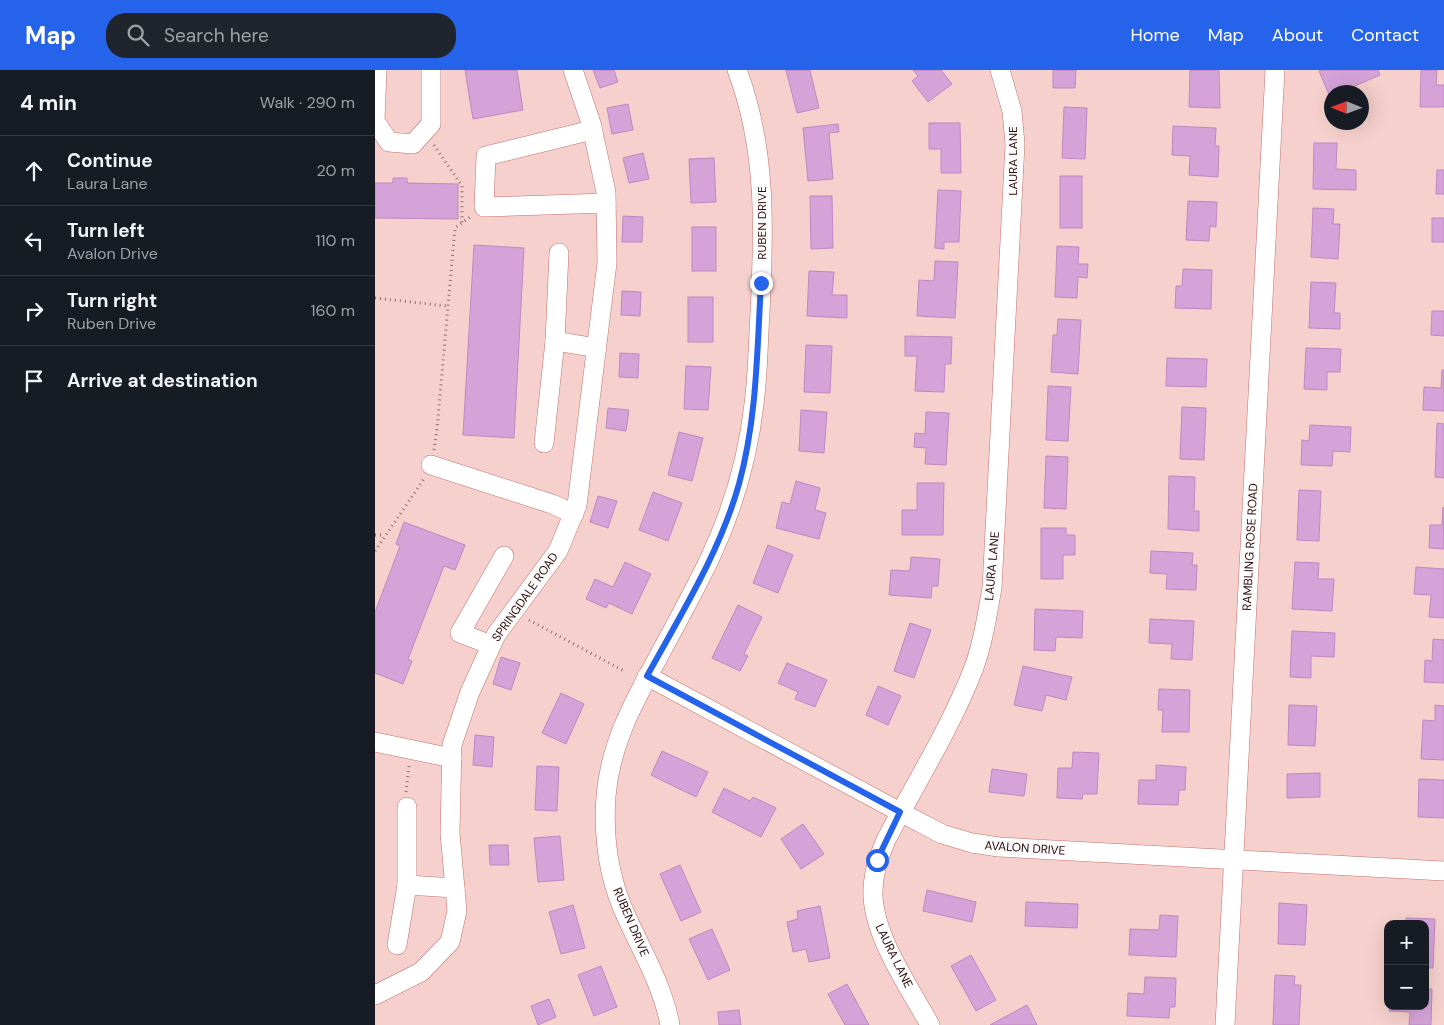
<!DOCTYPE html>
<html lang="en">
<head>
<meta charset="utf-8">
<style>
	body { margin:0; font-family:"DM Sans",sans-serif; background:#20242c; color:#f1f3f6 }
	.controls { position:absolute; right:15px; bottom:15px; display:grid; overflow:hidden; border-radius:10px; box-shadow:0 5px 20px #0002 }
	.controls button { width:45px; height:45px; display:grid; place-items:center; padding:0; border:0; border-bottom:1px solid #363941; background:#171b24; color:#f1f3f6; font:25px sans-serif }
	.compass { position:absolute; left:949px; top:15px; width:45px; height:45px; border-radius:50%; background:#171b24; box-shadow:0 5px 20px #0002; rotate:271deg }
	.stop { position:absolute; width:15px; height:15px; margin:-11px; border:4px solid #2563eb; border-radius:50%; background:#fff }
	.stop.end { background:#2563eb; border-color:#fff; box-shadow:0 1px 5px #0008 }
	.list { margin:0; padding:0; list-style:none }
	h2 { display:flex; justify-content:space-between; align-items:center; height:65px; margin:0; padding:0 20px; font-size:21px }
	h2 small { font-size:16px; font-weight:400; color:#9ea1a6 }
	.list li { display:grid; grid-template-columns:32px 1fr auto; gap:15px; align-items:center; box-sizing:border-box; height:70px; padding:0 20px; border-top:1px solid #363941 }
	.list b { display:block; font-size:19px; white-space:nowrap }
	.list p { margin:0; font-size:16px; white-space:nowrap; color:#9ea1a6 }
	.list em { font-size:16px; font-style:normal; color:#9ea1a6 }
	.icon { flex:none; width:28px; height:28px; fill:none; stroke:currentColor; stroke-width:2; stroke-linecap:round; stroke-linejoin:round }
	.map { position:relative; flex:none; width:1069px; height:955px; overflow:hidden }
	header { display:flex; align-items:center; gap:30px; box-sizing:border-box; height:70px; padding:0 25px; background:#2563eb; color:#fff }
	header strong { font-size:24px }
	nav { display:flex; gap:28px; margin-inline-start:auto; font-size:18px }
	.search { width:350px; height:45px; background:#20242c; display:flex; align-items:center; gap:12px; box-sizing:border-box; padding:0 18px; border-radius:20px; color:#9ea1a6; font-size:19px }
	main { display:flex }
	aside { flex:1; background:#171b24 }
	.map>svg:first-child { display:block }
	.building { fill:#d5a3d8; stroke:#c087c3 }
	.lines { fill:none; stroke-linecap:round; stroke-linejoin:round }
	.minor-casing { stroke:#c4706a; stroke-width:20 }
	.path { stroke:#916e6c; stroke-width:3; stroke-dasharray:1 4; stroke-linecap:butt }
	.minor { stroke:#fff; stroke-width:19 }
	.route { stroke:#2563eb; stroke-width:6 }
	.labels { text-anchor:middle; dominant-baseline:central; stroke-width:4; stroke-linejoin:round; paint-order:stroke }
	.street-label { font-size:12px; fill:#2d0d0c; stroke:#fbfbfb }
</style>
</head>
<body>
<header>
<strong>Map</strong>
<div class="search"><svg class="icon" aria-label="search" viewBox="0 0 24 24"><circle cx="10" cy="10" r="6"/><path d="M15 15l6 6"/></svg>Search here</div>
<nav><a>Home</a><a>Map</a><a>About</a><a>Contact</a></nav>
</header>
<main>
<aside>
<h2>4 min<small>Walk · 290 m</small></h2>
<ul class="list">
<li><svg class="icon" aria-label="ahead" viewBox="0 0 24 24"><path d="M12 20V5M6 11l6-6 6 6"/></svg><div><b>Continue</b><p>Laura Lane</p></div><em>20 m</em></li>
<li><svg class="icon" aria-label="left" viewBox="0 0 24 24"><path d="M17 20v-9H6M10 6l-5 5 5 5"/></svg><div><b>Turn left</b><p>Avalon Drive</p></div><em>110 m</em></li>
<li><svg class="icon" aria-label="right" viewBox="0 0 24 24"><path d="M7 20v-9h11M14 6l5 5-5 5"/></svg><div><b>Turn right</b><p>Ruben Drive</p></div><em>160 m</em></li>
<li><svg class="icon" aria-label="arrive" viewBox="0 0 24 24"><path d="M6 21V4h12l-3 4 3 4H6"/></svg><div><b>Arrive at destination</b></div></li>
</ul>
</aside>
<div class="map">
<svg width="1069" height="955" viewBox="0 0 1069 955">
	<rect width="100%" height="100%" fill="#f6d0cc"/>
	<g class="building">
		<polygon points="90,0 142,0 148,40 98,49"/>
		<polygon points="218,0 239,0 243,12 225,18"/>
		<polygon points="411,0 435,0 444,38 422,43"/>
		<polygon points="538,0 566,0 577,14 553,32 537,11 543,6"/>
		<polygon points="678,0 701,0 700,18 678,18"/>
		<polygon points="815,0 844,0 845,38 814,37"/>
		<polygon points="947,0 1003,0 1005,5 966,22 956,22 955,27 944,1"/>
		<polygon points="1046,0 1062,0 1061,15 1069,15 1069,37 1045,37"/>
		<polygon points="253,34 258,60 237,64 232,38"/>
		<polygon points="689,37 712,38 710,89 687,88"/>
		<polygon points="554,53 585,53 586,103 566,103 566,79 554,79"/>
		<polygon points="463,54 464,62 454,63 458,109 433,111 428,58"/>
		<polygon points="798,56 841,58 840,76 844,76 843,107 814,105 815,86 797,85"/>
		<polygon points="939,73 962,73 961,99 981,100 981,120 938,119"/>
		<polygon points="268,83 274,109 254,113 248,88"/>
		<polygon points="339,88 341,132 316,133 314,89"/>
		<polygon points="1062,100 1069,100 1069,124 1061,124"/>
		<rect x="685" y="106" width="22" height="52"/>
		<polygon points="18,108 32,108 32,113 83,114 83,149 0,148 0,113 18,113"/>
		<polygon points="563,120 586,121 584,172 569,172 569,179 560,178"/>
		<polygon points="435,126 457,126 458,178 436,179"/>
		<polygon points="813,131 842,132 841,157 835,156 834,171 811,170"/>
		<polygon points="938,138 959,139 958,154 965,154 963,189 936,187"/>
		<polygon points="248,146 268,147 267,172 247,172"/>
		<rect x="1057" y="148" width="12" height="24"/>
		<rect x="317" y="157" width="24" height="44"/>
		<polygon points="99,175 149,178 139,368 88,365"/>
		<polygon points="682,176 704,177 703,194 713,194 712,208 703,207 702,228 680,227"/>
		<polygon points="560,191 583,192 580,248 542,246 544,210 559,211"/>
		<polygon points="808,199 837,200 836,239 800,238 801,216 807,216"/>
		<polygon points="434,201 459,202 457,225 472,225 472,248 432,246"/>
		<polygon points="936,212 961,213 959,243 965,243 965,259 934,258"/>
		<polygon points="247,221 266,222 265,246 246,245"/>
		<rect x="313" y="227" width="25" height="45"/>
		<polygon points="1057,241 1069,241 1069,266 1056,265"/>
		<polygon points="683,249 706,250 703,304 676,302 678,265 682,265"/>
		<polygon points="530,266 577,267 576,294 570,294 569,322 540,321 542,286 530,286"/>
		<polygon points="431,275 457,276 455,323 429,322"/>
		<polygon points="931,278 966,279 965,302 952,302 952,320 929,319"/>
		<polygon points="245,283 264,284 263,308 244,307"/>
		<polygon points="792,288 832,289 831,317 791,316"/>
		<polygon points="311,296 336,297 333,340 309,339"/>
		<polygon points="1067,300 1069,300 1069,341 1048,340 1049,317 1066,318"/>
		<polygon points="673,316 696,317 693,371 671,370"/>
		<polygon points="807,337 831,338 829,390 805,389"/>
		<polygon points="233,338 254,340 251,361 231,358"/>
		<polygon points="426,340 452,342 449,383 424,381"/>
		<polygon points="551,342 574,343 571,395 550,394 551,378 539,377 540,363 550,364"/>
		<polygon points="1062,353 1069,354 1069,408 1060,407"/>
		<polygon points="935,355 976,357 975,382 958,381 957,396 926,395 927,370 934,371"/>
		<polygon points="304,362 328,368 317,411 293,405"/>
		<polygon points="671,386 693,387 691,439 669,438"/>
		<polygon points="794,406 820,407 819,441 824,441 824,461 793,459"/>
		<polygon points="421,411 445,418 440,440 451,443 444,469 401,458 407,432 415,434"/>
		<polygon points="542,413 569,413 568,465 527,465 527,440 542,440"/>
		<polygon points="924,420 946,421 944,471 922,470"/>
		<polygon points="278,422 307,433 293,471 264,460"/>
		<polygon points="223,426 242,431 233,458 215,452"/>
		<polygon points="1068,437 1069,479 1054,478 1055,455 1067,455"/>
		<polygon points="29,452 90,475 80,500 69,496 33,589 37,591 28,614 0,603 0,542 25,476 21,474"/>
		<polygon points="666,458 691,458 691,465 700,465 700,485 688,485 688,509 666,509"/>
		<polygon points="393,475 418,485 403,523 378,513"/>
		<polygon points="776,481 818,483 817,495 822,495 821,520 791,519 792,504 775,503"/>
		<polygon points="536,487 565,489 563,516 557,516 556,528 514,525 516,500 535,501"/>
		<polygon points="250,492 276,504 257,544 234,533 231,538 211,529 220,509 238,517"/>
		<polygon points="920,492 944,493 943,509 959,509 957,541 917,539"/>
		<polygon points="1041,497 1069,499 1069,548 1054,547 1056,525 1039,524"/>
		<polygon points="363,535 387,547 369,584 373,586 365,601 337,588"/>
		<polygon points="660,539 708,541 707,568 681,567 680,581 659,580"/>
		<polygon points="775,549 819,551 817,590 796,589 797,574 774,573"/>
		<polygon points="535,553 556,560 539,608 519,601"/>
		<polygon points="917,561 960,563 959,587 936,586 936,608 915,607"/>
		<polygon points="1058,569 1069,570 1069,613 1049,612 1050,590 1057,591"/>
		<polygon points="126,587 145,593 136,620 118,614"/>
		<polygon points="412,593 452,610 440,637 420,629 423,622 403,613"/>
		<polygon points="648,596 697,607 691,630 671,625 667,641 639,635"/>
		<polygon points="503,616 526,626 513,655 491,645"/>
		<polygon points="784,619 815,620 814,662 787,662 788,640 783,640"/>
		<polygon points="186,623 209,634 191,674 167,663"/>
		<polygon points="914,635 942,636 940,676 913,675"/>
		<polygon points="1060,635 1069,636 1069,690 1046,689 1048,650 1060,651"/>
		<polygon points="100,665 119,667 117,697 98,695"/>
		<polygon points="287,681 333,702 321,727 276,705"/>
		<polygon points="698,682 724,683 722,724 708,724 707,729 682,728 683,698 697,698"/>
		<polygon points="781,695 811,697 810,720 804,720 803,735 763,734 764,710 781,710"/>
		<polygon points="162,696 184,697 182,741 160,740"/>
		<polygon points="617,699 652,704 649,726 614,722"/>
		<polygon points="945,703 945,727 912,728 912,704"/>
		<polygon points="1044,709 1069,710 1069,748 1043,747"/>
		<polygon points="349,718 375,731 378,727 401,738 386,767 337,742"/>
		<polygon points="428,754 449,784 426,799 406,769"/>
		<polygon points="185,766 189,810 163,812 159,768"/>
		<polygon points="114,775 133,775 134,795 115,795"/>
		<polygon points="305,795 326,842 306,851 285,804"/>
		<polygon points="552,820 601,832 597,852 548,841"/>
		<polygon points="651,832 703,834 702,858 650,856"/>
		<polygon points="904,833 932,835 930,875 903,874"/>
		<polygon points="198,835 210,878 186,884 174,842"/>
		<polygon points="445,836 455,888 434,892 431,879 418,882 412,852 423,849 422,841"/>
		<polygon points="785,845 803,846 801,887 754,885 755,859 784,860"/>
		<polygon points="1031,848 1060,849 1058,898 1050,898 1050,854 1031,854"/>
		<polygon points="337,859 355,900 333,910 314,869"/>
		<polygon points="596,885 621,930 601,941 576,896"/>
		<polygon points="226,896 242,937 219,946 203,905"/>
		<polygon points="900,905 920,906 919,915 926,915 924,955 898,955"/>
		<polygon points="770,907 801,908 800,937 795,937 794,948 752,946 753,923 769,924"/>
		<polygon points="472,914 494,955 470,955 453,924"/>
		<polygon points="1050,919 1057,919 1056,955 1034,955 1035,942 1014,941 1015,936 1050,936"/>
		<polygon points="174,929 181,947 163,955 156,936"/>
		<polygon points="652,935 662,955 615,955"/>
		<polygon points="364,940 366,955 344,955 343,942"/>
	</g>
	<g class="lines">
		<g class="minor-casing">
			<g id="minor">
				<polyline points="2,0 0,51 14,72 38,74 56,54 56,0"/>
				<polyline points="217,60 111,86 109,137 231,133"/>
				<polyline points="184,183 180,271 222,278"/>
				<polyline points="169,373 180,271"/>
				<polyline points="56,395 177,434 199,444"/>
				<polyline points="116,575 85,563 129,486"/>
				<polyline points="272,606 525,742 567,764 597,773 624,777 1069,801"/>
				<polyline points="0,672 77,688"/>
				<polyline points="32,737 32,815"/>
				<polyline points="22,875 32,815 80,818"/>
				<polyline points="0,925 46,902 75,872 82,841 75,763 77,675 95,622 121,565 183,481 202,435 232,193 231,122 216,53 198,0"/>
				<path d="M295,955C288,917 268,883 252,848C234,810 228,767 231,726C235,677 256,637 279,595C298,559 318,524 335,488C358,439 373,387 379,334C383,304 383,273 385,243C389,160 392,79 362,0"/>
				<path d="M555,955C535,918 500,869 498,826C497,806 503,788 511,770C540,714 575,659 598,600C608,574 612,545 617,518L640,74L637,41L625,0"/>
				<polyline points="850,955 900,0"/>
			</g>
		</g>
		<g class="path">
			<polyline points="59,75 87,116 87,153"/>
			<polyline points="0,228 72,236"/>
			<polyline points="59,380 62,359 80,158 95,147"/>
			<polyline points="0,465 9,465"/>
			<polyline points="0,481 49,409"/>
			<polyline points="154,550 249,601"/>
			<polyline points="31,722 34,696"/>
		</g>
		<use href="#minor" class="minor"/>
	</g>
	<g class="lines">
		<path class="route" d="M386,213C382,281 382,348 364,414C345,482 306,544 272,606L525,742L502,790"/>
	</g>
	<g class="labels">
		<g class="street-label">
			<text transform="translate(638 91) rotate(-90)">LAURA LANE</text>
			<text transform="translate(387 153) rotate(-90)">RUBEN DRIVE</text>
			<text transform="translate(875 477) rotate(-87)">RAMBLING ROSE ROAD</text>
			<text transform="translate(617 496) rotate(-85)">LAURA LANE</text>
			<text transform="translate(150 527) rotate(-55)">SPRINGDALE ROAD</text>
			<text transform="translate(650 778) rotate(4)">AVALON DRIVE</text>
			<text transform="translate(256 852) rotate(67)">RUBEN DRIVE</text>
			<text transform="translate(519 886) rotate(64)">LAURA LANE</text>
		</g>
	</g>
</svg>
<div class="controls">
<button>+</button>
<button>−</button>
</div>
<svg class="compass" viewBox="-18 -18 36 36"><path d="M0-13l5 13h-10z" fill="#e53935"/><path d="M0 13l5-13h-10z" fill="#9ea1a6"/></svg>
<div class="stop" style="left:502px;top:790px"></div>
<div class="stop end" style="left:386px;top:213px"></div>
</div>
</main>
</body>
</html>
